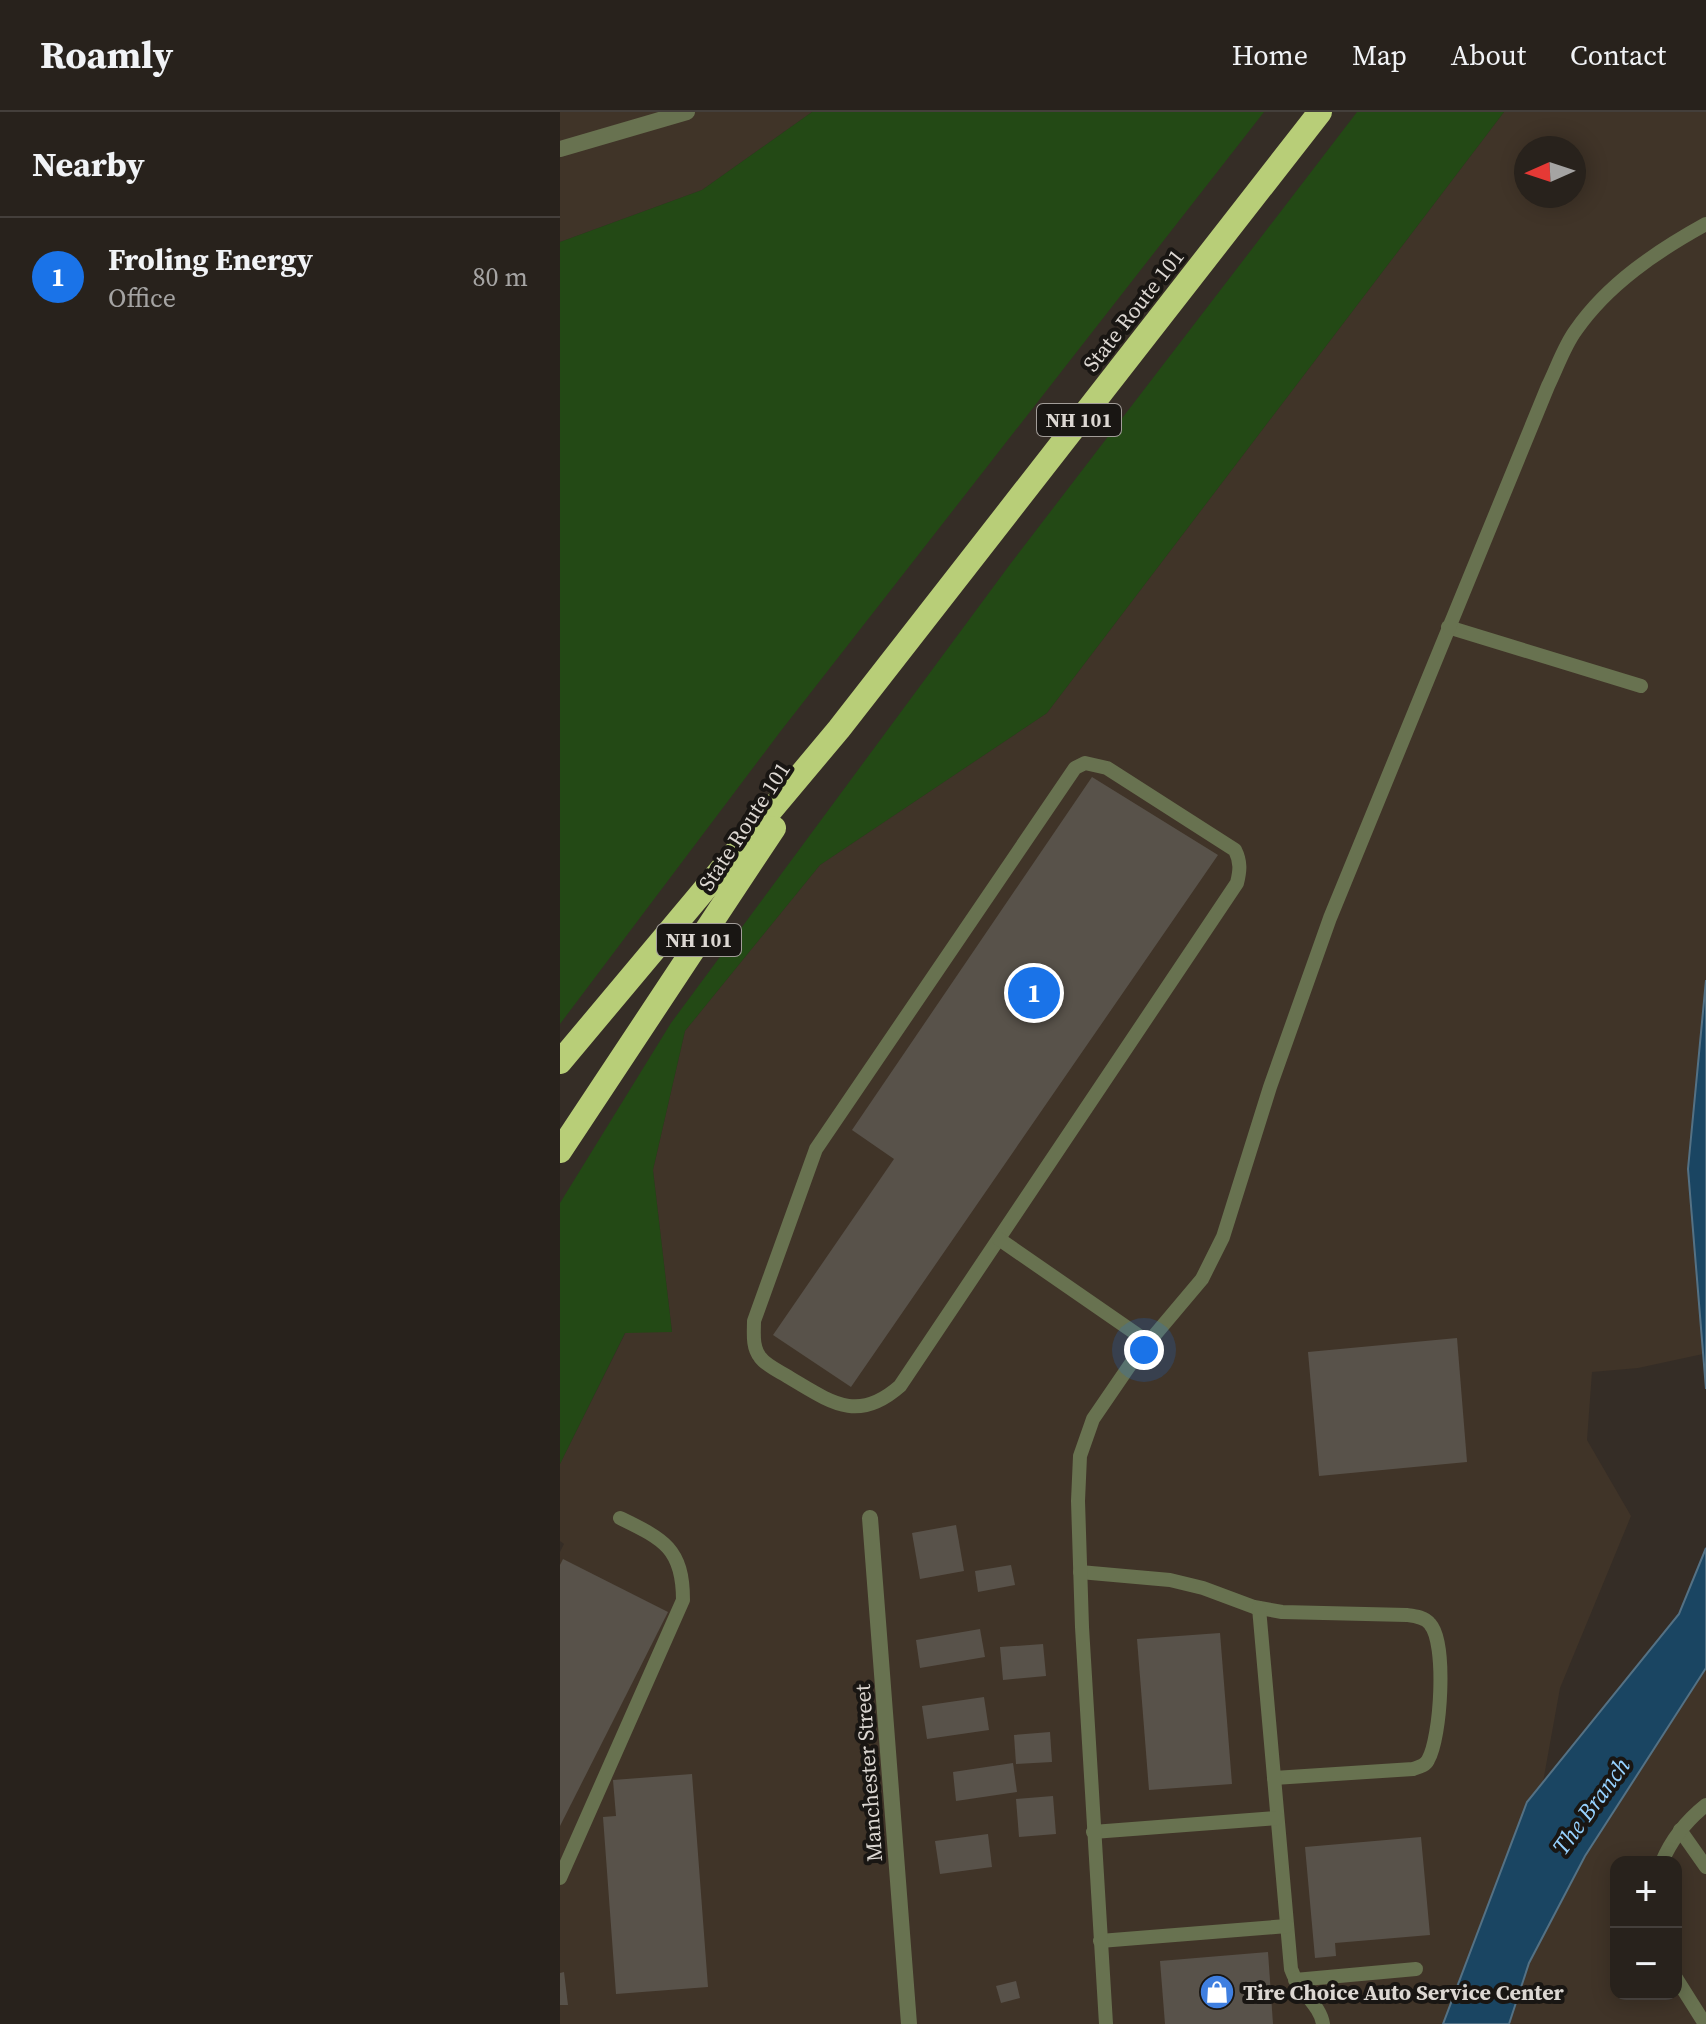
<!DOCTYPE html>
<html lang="en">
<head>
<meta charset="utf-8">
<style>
	body { margin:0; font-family:"Source Serif 4",serif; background:#302a25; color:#f1f3f6 }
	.controls { position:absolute; right:24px; bottom:24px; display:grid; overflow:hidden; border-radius:16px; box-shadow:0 4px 20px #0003 }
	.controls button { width:72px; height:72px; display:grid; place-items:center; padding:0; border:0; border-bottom:2px solid #443f3b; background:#28221c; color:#f1f3f6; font:40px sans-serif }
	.compass { position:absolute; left:954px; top:24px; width:72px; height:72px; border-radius:50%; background:#28221c; box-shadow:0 4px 20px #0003; rotate:267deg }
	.you { position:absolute; left:584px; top:1238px; width:28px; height:28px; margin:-20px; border:6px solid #fff; border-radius:50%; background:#1a73e8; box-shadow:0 0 0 12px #1a73e833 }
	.badge { display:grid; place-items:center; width:52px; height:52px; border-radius:50%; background:#1a73e8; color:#fff; font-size:26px; font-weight:700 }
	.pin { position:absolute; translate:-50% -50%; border:4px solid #fff; box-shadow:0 2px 8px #0006 }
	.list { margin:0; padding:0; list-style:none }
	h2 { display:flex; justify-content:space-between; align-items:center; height:104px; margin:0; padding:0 32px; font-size:34px }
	h2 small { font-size:26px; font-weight:400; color:#a5a4a3 }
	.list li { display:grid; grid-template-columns:52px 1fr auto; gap:24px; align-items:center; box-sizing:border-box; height:120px; padding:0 32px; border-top:2px solid #443f3b }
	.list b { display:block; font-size:30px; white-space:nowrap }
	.list p { margin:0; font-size:26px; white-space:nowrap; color:#a5a4a3 }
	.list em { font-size:26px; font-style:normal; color:#a5a4a3 }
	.map { position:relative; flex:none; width:1146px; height:1912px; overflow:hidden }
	header { display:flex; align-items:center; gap:48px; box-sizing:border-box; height:112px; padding:0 40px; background:#28221c; border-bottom:2px solid #443f3b }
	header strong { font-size:38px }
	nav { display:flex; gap:44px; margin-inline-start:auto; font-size:28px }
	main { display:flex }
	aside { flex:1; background:#28221c }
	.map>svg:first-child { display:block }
	.built { fill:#403428; fill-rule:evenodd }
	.green { fill:#234915 }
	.water { fill:#1a4562; stroke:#547184; stroke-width:2 }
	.building { fill:#58524a }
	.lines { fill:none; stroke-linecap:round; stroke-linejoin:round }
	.lane { stroke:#687250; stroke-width:14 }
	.street { stroke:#687250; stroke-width:16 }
	.highway { stroke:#b8ce78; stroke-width:24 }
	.labels { text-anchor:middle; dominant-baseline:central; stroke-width:8; stroke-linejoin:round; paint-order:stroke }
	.shield { fill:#191613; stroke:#a29d99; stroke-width:2 }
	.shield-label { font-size:20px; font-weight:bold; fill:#dcd7d2 }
	.street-label { font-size:22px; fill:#dcd7d2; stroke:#191613 }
	.poi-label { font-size:22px; font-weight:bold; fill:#dcd7d2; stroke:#191613; text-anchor:start }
	.water-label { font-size:24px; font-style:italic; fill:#97d2ff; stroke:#191613 }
</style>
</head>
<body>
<header>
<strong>Roamly</strong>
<nav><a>Home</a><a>Map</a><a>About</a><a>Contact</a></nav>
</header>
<main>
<aside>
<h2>Nearby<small></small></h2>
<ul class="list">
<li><span class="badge">1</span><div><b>Froling Energy</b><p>Office</p></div><em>80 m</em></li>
</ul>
</aside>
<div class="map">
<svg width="1146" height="1912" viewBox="0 0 1146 1912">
	<rect width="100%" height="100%" fill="#352d26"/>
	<g class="built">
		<polygon points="0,0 252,0 142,78 0,130"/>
		<path d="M944,0H1146V868L1128,1057L1143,1242L1078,1256L1032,1260L1027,1328L1071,1404L1000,1576L983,1670L967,1690L883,1912H0V1440L4,1432L0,1429V1352L66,1220H112L93,1058L125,919L260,753L487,601ZM966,36H1014V84H966Z"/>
		<path d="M1146,1556V1912H949L969,1851L1025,1744ZM1056,1750H1116V1882H1056Z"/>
	</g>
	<g class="green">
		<polygon points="252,0 704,0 220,620 0,912 0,130 142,78"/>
		<polygon points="797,0 944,0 487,601 260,753 125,919 93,1058 112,1220 65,1221 0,1352 0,1091 111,911 451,451"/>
	</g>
	<g class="water">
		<polygon points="1146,868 1146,1277 1128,1057"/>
		<polygon points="1146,1436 1146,1556 1025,1744 969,1851 949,1912 883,1912 967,1690 1119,1502"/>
	</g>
	<g class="building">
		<polygon points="532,665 658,743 291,1275 213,1223 334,1047 292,1018"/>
		<polygon points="897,1226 907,1350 759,1364 748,1240"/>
		<polygon points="396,1413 404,1459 360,1467 352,1421"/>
		<polygon points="3,1447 108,1500 0,1714 0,1453"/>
		<polygon points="451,1453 455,1473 418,1480 415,1459"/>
		<polygon points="420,1517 425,1545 360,1556 356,1528"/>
		<polygon points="660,1521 672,1672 589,1678 577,1527"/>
		<polygon points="483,1532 486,1564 443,1568 440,1535"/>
		<polygon points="424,1585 429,1618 367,1627 362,1594"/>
		<polygon points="490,1620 492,1650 456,1652 454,1623"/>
		<polygon points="453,1651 457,1680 396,1689 393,1660"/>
		<polygon points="132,1662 148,1875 56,1882 43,1705 56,1704 53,1668"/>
		<polygon points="493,1684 496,1722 459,1725 456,1687"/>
		<polygon points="428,1722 432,1755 380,1762 375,1729"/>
		<polygon points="861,1725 870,1823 775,1831 776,1844 755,1846 745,1735"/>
		<polygon points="708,1840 713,1912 605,1912 600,1849"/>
		<polygon points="4,1860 8,1893 0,1893 0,1861"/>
		<polygon points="456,1869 460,1886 441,1891 436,1874"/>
	</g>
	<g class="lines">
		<g class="lane">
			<polyline points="888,515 1081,574"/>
			<path d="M525,651L547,656L675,738C681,750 680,759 677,771L340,1274C298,1311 272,1291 230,1266C221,1260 206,1254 200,1245C192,1235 194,1221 194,1209L256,1037L515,656Z"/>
			<polyline points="439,1127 588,1230"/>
			<path d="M520,1460L610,1468L643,1476L694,1495L722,1500L847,1503C855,1504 865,1505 870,1512C887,1531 881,1626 868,1648C865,1654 859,1655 853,1657L714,1666"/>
			<path d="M699,1496L731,1857C739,1881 760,1892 763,1912"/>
			<polyline points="1120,1718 1146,1755"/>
			<polyline points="533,1720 717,1706"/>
			<path d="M1102,1750C1112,1726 1126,1709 1146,1693"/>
			<path d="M0,1766L123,1488C123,1436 103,1427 60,1406"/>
			<polyline points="540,1829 727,1814"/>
			<polyline points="1116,1866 1145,1912"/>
			<polyline points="735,1868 856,1857"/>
			<path d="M546,1912L522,1515L518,1389L520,1344L533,1307L572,1250L642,1167L663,1125L710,975L770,806L988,274C997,256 1004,234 1016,218C1048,172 1097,139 1146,112"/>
		</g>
		<g class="street">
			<polyline points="0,37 127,0"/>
			<polyline points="310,1406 349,1912"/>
		</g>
		<g class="highway">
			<polyline points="0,950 279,617 760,0"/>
			<polyline points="0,1039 214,716"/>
		</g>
	</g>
	<defs>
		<g id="shop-disc" transform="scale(1.8)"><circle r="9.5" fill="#3f7fe0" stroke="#191613"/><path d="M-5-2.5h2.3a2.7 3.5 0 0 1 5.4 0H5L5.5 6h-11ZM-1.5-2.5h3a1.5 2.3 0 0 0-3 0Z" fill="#fff"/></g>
	</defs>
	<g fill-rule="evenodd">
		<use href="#shop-disc" x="657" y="1880"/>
	</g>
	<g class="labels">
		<g class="shield">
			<rect x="477" y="292" width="84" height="32" rx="6"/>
			<rect x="97" y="812" width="84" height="32" rx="6"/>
		</g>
		<g class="shield-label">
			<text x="519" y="308">NH 101</text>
			<text x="139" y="828">NH 101</text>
		</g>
		<g class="street-label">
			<text transform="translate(573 198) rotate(-52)">State Route 101</text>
			<text transform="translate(184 714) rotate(-57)">State Route 101</text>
			<text transform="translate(308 1661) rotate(-94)">Manchester Street</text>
		</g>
		<g class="poi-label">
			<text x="683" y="1880">Tire Choice Auto Service Center</text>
		</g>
		<g class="water-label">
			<text transform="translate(1031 1694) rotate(-54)">The Branch</text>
		</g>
	</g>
</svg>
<div class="controls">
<button>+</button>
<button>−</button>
</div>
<svg class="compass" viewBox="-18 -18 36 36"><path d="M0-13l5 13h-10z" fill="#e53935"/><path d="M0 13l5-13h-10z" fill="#a5a4a3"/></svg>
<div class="you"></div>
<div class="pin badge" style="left:474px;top:881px">1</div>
</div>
</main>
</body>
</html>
